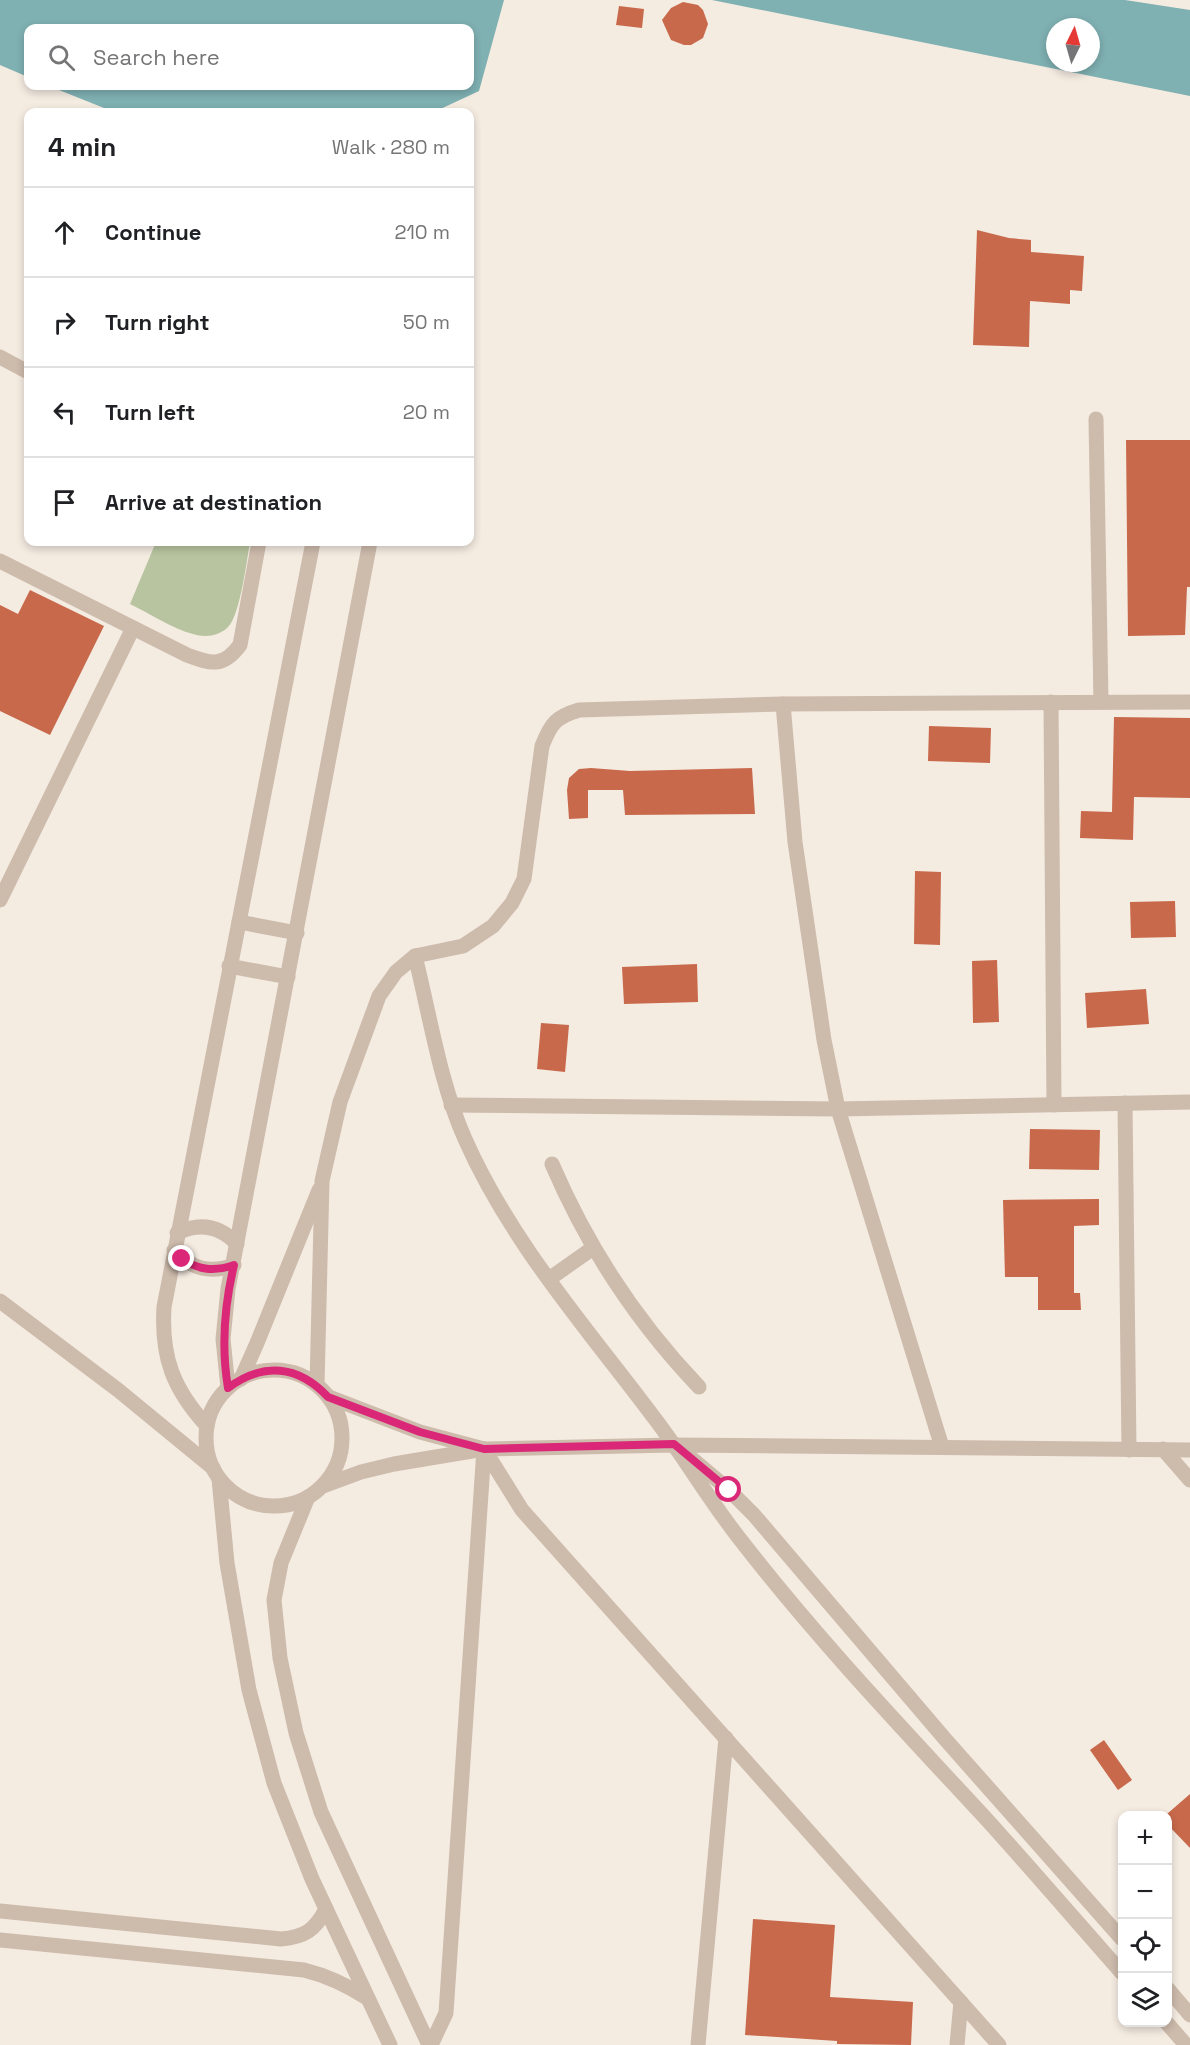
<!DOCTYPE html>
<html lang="en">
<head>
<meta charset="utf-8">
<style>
	body { margin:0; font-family:"Space Grotesk",sans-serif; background:#f2f2f2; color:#202124 }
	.controls { position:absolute; right:18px; bottom:18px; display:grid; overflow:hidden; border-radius:12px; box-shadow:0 3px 9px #0003 }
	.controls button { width:54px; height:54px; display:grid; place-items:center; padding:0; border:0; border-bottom:2px solid #e0e0e0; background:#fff; color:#202124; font:30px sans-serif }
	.compass { position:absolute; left:1046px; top:18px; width:54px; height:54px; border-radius:50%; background:#fff; box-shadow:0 3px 9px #0003; rotate:5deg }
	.stop { position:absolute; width:18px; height:18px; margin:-14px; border:4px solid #db2777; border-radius:50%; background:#fff }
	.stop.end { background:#db2777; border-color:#fff; box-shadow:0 2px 6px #0008 }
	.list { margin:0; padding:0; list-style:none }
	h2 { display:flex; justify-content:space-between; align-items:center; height:78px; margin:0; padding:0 24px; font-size:26px }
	h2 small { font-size:20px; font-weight:400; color:#757577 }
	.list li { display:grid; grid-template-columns:39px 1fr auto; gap:18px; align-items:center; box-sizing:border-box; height:90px; padding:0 24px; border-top:2px solid #e0e0e0 }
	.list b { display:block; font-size:22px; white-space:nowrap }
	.list em { font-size:20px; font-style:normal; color:#757577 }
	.icon { flex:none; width:33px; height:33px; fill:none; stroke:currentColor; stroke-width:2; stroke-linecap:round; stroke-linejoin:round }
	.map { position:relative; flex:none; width:1190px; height:2045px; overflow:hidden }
	.search { position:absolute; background:#fff; box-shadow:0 3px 9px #0003; left:24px; top:24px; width:450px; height:66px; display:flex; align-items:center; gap:15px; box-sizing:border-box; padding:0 21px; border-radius:12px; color:#757577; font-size:22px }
	.panel { position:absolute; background:#fff; box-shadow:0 3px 9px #0003; left:24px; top:108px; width:450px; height:438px; border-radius:12px }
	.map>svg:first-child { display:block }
	.green { fill:#b8c4a0 }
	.water { fill:#7fb0b2; fill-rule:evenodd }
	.building { fill:#c8694b }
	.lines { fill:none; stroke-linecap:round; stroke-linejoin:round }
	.minor { stroke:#cdbbac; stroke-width:15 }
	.route { stroke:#db2777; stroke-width:8 }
</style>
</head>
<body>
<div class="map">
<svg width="1190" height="2045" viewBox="0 0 1190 2045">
	<rect width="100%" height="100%" fill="#f4ebe1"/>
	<path class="green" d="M156,542H250C247,559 240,616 228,627C219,636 205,638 193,634C173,629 149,613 130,604Z"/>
	<g class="water">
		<polygon points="0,0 504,0 479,91 434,112 114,112 49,86 470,86 470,28 28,28 28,77 0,65"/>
		<path d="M712,0H1125L1190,10V96ZM1055,27H1091V63H1055Z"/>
	</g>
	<g class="building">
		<polygon points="683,2 698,5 703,10 708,24 703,38 691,45 684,45 671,40 662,20 671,8"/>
		<polygon points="619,6 644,9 642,28 616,25"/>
		<polygon points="977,230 1009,238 1031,240 1031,252 1084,256 1082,291 1070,290 1070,304 1030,301 1029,347 973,345"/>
		<polygon points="1126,440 1190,440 1190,587 1187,587 1185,635 1128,636"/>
		<polygon points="30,590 104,626 50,735 0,711 0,605 18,614"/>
		<polygon points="1114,717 1190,718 1190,798 1134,797 1133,840 1080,838 1081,811 1112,812"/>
		<polygon points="929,726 991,728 990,763 928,761"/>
		<polygon points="591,768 630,771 752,768 755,814 625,815 623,790 588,790 588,818 569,819 567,790 569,778 579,769"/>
		<polygon points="915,871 941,872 940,945 914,944"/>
		<polygon points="1175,901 1176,937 1131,938 1130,902"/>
		<polygon points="997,960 999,1022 973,1023 972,961"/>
		<polygon points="697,964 698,1002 624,1004 622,967"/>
		<polygon points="1146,989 1149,1024 1087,1028 1085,993"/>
		<polygon points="541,1023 569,1025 565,1072 537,1069"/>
		<polygon points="1030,1129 1100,1130 1099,1170 1029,1169"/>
		<polygon points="1099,1199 1099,1225 1074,1226 1074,1293 1080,1293 1081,1310 1038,1310 1038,1277 1005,1277 1003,1200"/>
		<polygon points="1104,1740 1132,1780 1118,1790 1090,1750"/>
		<polygon points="1190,1794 1190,1848 1167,1824 1167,1814"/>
		<polygon points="753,1919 835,1925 830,1997 913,2002 911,2045 837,2044 837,2041 745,2035"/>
	</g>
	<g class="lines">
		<g class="minor">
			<polyline points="0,357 28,372"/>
			<polyline points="1096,419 1101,702"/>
			<path d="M0,561L187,655C211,664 223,668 240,645L259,542"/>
			<polyline points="1051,702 1054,1105"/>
			<polyline points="783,704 795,842 824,1040 838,1109 942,1447"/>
			<polyline points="0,900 133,628"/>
			<polyline points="239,922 297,933"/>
			<path d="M415,956C430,1016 440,1083 465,1139C510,1241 585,1326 652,1415C684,1456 710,1502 743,1543C819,1641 905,1731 989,1822C1034,1872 1078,1923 1122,1973"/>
			<polyline points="229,966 288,977"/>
			<polyline points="1125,1103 1129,1450"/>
			<polyline points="451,1105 838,1109 1190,1102"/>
			<path d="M552,1164C588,1248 636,1321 699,1387"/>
			<path d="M177,1233C200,1222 220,1226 237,1244"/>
			<path d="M174,1250C191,1269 210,1274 234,1265"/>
			<polyline points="549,1279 593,1248"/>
			<polyline points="0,1301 118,1390 213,1468"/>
			<circle cx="274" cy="1438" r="68"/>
			<polyline points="241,1379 257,1343 319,1190"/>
			<path d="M317,1385L322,1181L340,1102L379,996L396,972L415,956L463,946L493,926L512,903L524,879L542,746C551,723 556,717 579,710L783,704L1190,702"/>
			<polyline points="228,1388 223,1339 228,1289 370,542"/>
			<polyline points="329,1397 420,1432 484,1449 522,1510 999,2045"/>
			<path d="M207,1426C173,1389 161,1357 164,1307L313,542"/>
			<polyline points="1163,1449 1190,1480"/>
			<polyline points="684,1452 729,1490 754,1515 945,1739 1122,1939"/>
			<polyline points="219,1479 227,1563 249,1690 274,1783 312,1879 390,2045"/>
			<polyline points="323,1486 361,1472 394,1464 484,1449 674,1445 1190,1450"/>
			<polyline points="308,1497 281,1563 274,1600 280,1658 296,1733 321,1812 429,2045"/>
			<path d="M0,1911L281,1939C305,1937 315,1930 326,1909"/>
			<path d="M0,1940L304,1970C328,1976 347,1985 367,1998"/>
			<polyline points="1168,1989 1190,2015"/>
			<polyline points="1166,2022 1186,2045"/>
			<polyline points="431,2045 446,2013 484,1449"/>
			<polyline points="698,2045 726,1738"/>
			<polyline points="957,2045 961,2002"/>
		</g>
	</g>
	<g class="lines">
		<path class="route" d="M182,1259C199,1270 214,1272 234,1265C224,1307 221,1346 228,1388C263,1362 298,1365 328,1397L420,1432L484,1449L674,1444L729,1490"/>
	</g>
</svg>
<div class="controls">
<button>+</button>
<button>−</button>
<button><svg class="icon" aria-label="locate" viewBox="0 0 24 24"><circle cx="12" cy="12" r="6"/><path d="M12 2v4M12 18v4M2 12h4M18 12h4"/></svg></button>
<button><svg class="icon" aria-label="layers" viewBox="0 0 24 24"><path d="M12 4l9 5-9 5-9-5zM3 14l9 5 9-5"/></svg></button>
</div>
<svg class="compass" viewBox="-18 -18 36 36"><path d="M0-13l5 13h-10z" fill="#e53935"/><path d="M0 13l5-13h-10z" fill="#757577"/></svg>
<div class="stop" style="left:729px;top:1490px"></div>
<div class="stop end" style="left:182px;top:1259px"></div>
<div class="search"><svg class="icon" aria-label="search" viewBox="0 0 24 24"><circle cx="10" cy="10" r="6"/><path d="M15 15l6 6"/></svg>Search here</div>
<section class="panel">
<h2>4 min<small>Walk · 280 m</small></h2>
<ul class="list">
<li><svg class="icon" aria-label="ahead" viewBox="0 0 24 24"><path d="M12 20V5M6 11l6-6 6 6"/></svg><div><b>Continue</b></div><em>210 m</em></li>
<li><svg class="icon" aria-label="right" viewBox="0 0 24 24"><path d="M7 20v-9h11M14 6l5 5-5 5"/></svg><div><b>Turn right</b></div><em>50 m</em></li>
<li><svg class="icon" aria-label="left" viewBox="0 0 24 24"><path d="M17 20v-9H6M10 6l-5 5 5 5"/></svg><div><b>Turn left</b></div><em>20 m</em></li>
<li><svg class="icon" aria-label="arrive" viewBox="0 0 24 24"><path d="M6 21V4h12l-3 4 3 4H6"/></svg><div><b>Arrive at destination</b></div></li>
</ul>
</section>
</div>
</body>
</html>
